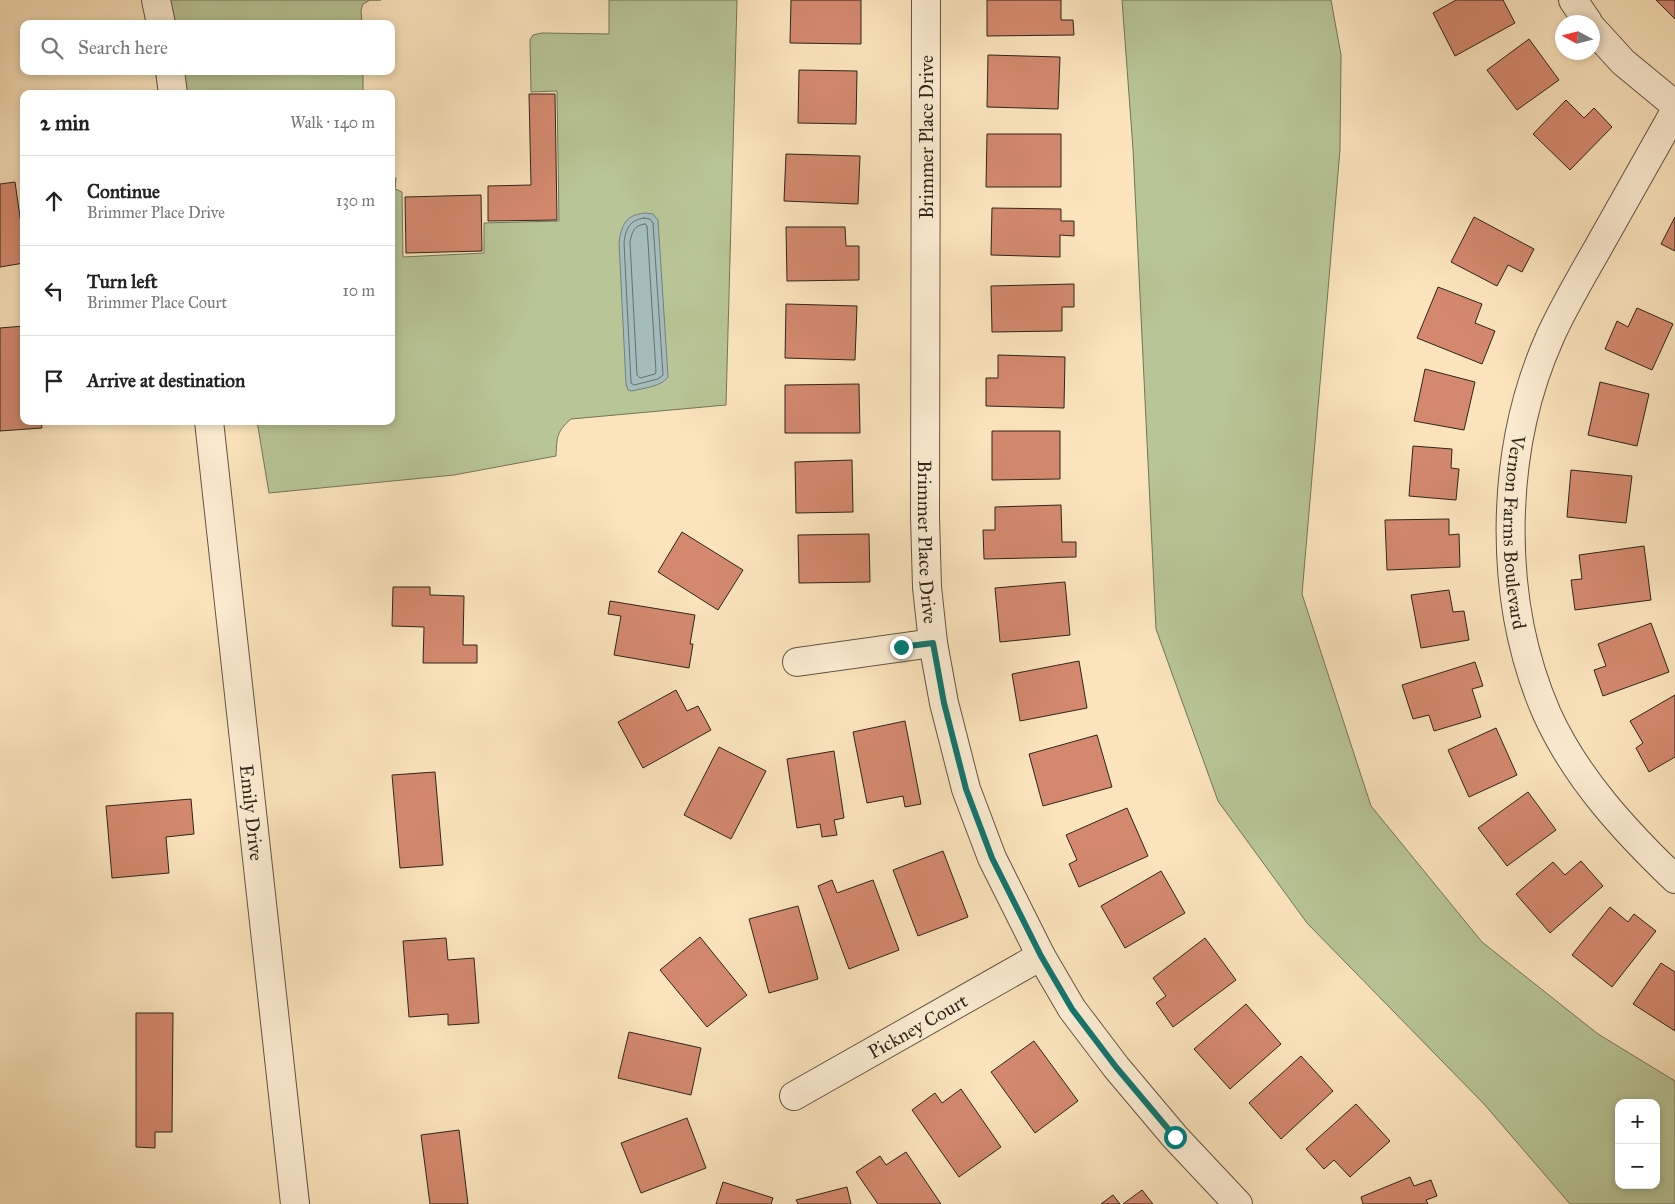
<!DOCTYPE html>
<html lang="en">
<head>
<meta charset="utf-8">
<style>
	body { margin:0; font-family:"IM FELL Great Primer",serif; background:#f6f6f6; color:#222 }
	.controls { position:absolute; right:15px; bottom:15px; display:grid; overflow:hidden; border-radius:10px; box-shadow:0 2px 8px #0003 }
	.controls button { width:45px; height:45px; display:grid; place-items:center; padding:0; border:0; border-bottom:1px solid #e0e0e0; background:#fff; color:#222; font:25px sans-serif }
	.compass { position:absolute; left:1555px; top:15px; width:45px; height:45px; border-radius:50%; background:#fff; box-shadow:0 2px 8px #0003; rotate:277deg }
	.stop { position:absolute; width:15px; height:15px; margin:-11px; border:4px solid #0f766e; border-radius:50%; background:#fff }
	.stop.end { background:#0f766e; border-color:#fff; box-shadow:0 1px 5px #0008 }
	.list { margin:0; padding:0; list-style:none }
	h2 { display:flex; justify-content:space-between; align-items:center; height:65px; margin:0; padding:0 20px; font-size:21px }
	h2 small { font-size:16px; font-weight:400; color:#767676 }
	.list li { display:grid; grid-template-columns:32px 1fr auto; gap:15px; align-items:center; box-sizing:border-box; height:90px; padding:0 20px; border-top:1px solid #e0e0e0 }
	.list b { display:block; font-size:19px; white-space:nowrap }
	.list p { margin:0; font-size:16px; white-space:nowrap; color:#767676 }
	.list em { font-size:16px; font-style:normal; color:#767676 }
	.icon { flex:none; width:28px; height:28px; fill:none; stroke:currentColor; stroke-width:2; stroke-linecap:round; stroke-linejoin:round }
	.map { position:relative; flex:none; width:1675px; height:1204px; overflow:hidden }
	.search { position:absolute; background:#fff; box-shadow:0 2px 8px #0003; left:20px; top:20px; width:375px; height:55px; display:flex; align-items:center; gap:12px; box-sizing:border-box; padding:0 18px; border-radius:10px; color:#767676; font-size:19px }
	.panel { position:absolute; background:#fff; box-shadow:0 2px 8px #0003; left:20px; top:90px; width:375px; height:335px; border-radius:10px }
	.map>svg:first-child { display:block }
	.green { fill:#b8c596; stroke:#727558; fill-rule:evenodd }
	.water { fill:#a4bcbc; stroke:#74807c }
	.lines { fill:none; stroke-linecap:round; stroke-linejoin:round }
	.shore { stroke:#68706c; stroke-width:1 }
	.building { fill:#d4896e; stroke:#2d251b }
	.street-casing { stroke:#605543; stroke-width:30 }
	.street { stroke:#fcedd3; stroke-width:28 }
	.route { stroke:#0f766e; stroke-width:6 }
	.labels { text-anchor:middle; dominant-baseline:central; stroke-width:4; stroke-linejoin:round; paint-order:stroke }
	.street-label { font-size:19px; fill:#2d251b; stroke:#fcedd3 }
</style>
</head>
<body>
<div class="map">
<svg width="1675" height="1204" viewBox="0 0 1675 1204">
	<rect width="100%" height="100%" fill="#fbe4bc"/>
	<filter id="stains"><feTurbulence type="fractalNoise" baseFrequency=".004" numOctaves="4"/><feColorMatrix values="0 0 0 0 .2 0 0 0 0 .09 0 0 0 0 .02 0 0 0 .5 -.17"/></filter>
	<radialGradient id="worn" r=".72"><stop offset=".6" stop-color="#630" stop-opacity="0"/><stop offset="1" stop-color="#630" stop-opacity=".3"/></radialGradient>
	<g class="green">
		<polygon points="169,0 381,0 370,0 363,4 361,10 362,24 173,24"/>
		<path d="M609,0H737L726,405L571,419C556,432 557,438 556,456L454,475L269,493L257,421H391V178H396L395,189L402,192L403,257L484,253V223L559,221L557,91L531,92L530,40L533,35L542,33L609,34Z"/>
		<path d="M1122,0H1331L1341,55L1340,150L1302,594L1371,806L1482,942L1598,1034L1675,1081V1204H1570L1484,1104L1307,923L1218,801L1156,629L1133,149ZM1619,1103H1656V1185H1619Z"/>
		<polygon points="180,71 363,71 363,94 183,94"/>
	</g>
	<path class="water" d="M645,213L653,214L658,220L668,377C661,387 643,388 632,391L628,390L626,384L619,242C622,224 626,215 645,213Z"/>
	<g class="lines">
		<g class="shore">
			<path d="M644,218L650,219L653,223L663,375L658,379L634,385L631,383L624,242C626,228 630,220 644,218Z"/>
			<path d="M645,224L647,226L656,372L655,374L640,378L637,375L630,242C632,232 634,225 645,224Z"/>
		</g>
	</g>
	<g class="building">
		<polygon points="791,0 861,0 861,44 790,43"/>
		<polygon points="987,0 1061,0 1061,20 1073,20 1074,35 987,36"/>
		<polygon points="1456,0 1503,0 1515,23 1455,56 1433,13"/>
		<polygon points="1656,0 1675,0 1675,19"/>
		<polygon points="1529,39 1559,80 1517,110 1487,70"/>
		<polygon points="988,55 1060,57 1058,109 987,107"/>
		<polygon points="799,70 857,71 856,124 798,123"/>
		<polygon points="529,94 555,94 557,220 488,221 488,186 531,185"/>
		<polygon points="1566,100 1584,118 1594,108 1612,127 1570,170 1533,134"/>
		<polygon points="987,134 1061,134 1061,187 986,187"/>
		<polygon points="786,154 860,156 858,204 784,201"/>
		<polygon points="15,182 24,245 24,263 0,267 0,184"/>
		<polygon points="481,195 482,251 406,253 405,197"/>
		<polygon points="992,208 1061,209 1061,221 1074,221 1074,236 1060,235 1060,257 991,255"/>
		<polygon points="1474,217 1534,249 1522,272 1508,265 1497,286 1451,262"/>
		<polygon points="1675,217 1675,251 1661,244"/>
		<polygon points="786,227 845,227 846,246 859,246 859,280 787,281"/>
		<polygon points="1074,284 1074,307 1062,307 1062,331 992,332 991,286"/>
		<polygon points="1438,287 1482,304 1475,323 1495,331 1482,364 1417,338"/>
		<polygon points="786,304 857,306 855,360 785,358"/>
		<polygon points="1637,308 1673,324 1652,370 1605,349 1617,321 1628,327"/>
		<polygon points="24,326 24,421 41,421 42,428 0,431 0,328"/>
		<polygon points="998,355 1065,357 1064,408 986,406 986,378 998,378"/>
		<polygon points="1425,369 1475,382 1464,430 1414,421"/>
		<polygon points="1600,382 1649,394 1637,446 1588,435"/>
		<polygon points="859,384 860,433 785,433 785,385"/>
		<polygon points="992,431 1060,431 1060,479 992,480"/>
		<polygon points="1413,446 1452,449 1451,468 1459,469 1456,500 1409,496"/>
		<polygon points="852,460 853,512 796,513 795,462"/>
		<polygon points="1571,470 1632,476 1626,523 1567,517"/>
		<polygon points="1061,505 1062,542 1076,542 1076,557 984,559 983,530 995,530 995,507"/>
		<polygon points="1449,519 1449,535 1459,534 1460,567 1387,570 1385,520"/>
		<polygon points="682,532 743,570 718,610 658,572"/>
		<polygon points="869,534 870,582 799,583 798,535"/>
		<polygon points="1644,546 1651,600 1575,610 1571,580 1582,579 1579,555"/>
		<polygon points="1065,582 1070,635 1000,642 995,588"/>
		<polygon points="393,587 430,587 430,595 464,596 463,645 477,645 477,663 423,663 424,627 392,626"/>
		<polygon points="1449,590 1453,612 1464,611 1469,640 1421,648 1411,595"/>
		<polygon points="610,601 695,615 690,644 693,644 689,668 614,655 621,616 608,614"/>
		<polygon points="1651,623 1669,672 1603,696 1594,670 1606,666 1598,644"/>
		<polygon points="1079,661 1087,708 1020,721 1012,674"/>
		<polygon points="1475,662 1483,686 1472,689 1481,717 1434,731 1429,715 1413,719 1402,685"/>
		<polygon points="676,690 687,711 698,706 711,730 643,768 618,722"/>
		<polygon points="1675,695 1675,757 1649,772 1636,748 1643,743 1630,721"/>
		<polygon points="905,721 921,804 905,807 903,796 867,803 853,732"/>
		<polygon points="1496,728 1517,775 1469,797 1448,750"/>
		<polygon points="1097,735 1112,787 1043,806 1029,754"/>
		<polygon points="719,747 766,771 731,839 684,815"/>
		<polygon points="834,751 844,818 834,820 837,835 822,837 820,824 797,828 787,759"/>
		<polygon points="435,772 443,865 400,868 392,775"/>
		<polygon points="1528,792 1556,830 1507,866 1478,828"/>
		<polygon points="191,799 194,834 166,837 169,873 112,878 106,806"/>
		<polygon points="1127,808 1148,856 1079,887 1069,864 1077,860 1066,835"/>
		<polygon points="943,851 968,917 918,936 893,870"/>
		<polygon points="1581,861 1603,886 1550,933 1516,894 1553,862 1565,875"/>
		<polygon points="1161,871 1185,913 1125,948 1101,906"/>
		<polygon points="832,880 837,893 873,880 899,950 849,969 818,886"/>
		<polygon points="798,906 818,979 769,993 749,919"/>
		<polygon points="1610,907 1628,922 1634,914 1656,931 1612,987 1572,955"/>
		<polygon points="700,937 747,995 707,1027 660,970"/>
		<polygon points="446,938 448,960 474,958 479,1023 448,1025 448,1014 409,1017 403,941"/>
		<polygon points="1205,938 1236,980 1173,1027 1156,1003 1166,996 1153,978"/>
		<polygon points="1661,963 1675,972 1675,1031 1633,1004"/>
		<polygon points="1246,1004 1281,1044 1230,1089 1194,1049"/>
		<polygon points="136,1013 173,1013 172,1132 155,1132 155,1148 136,1147"/>
		<polygon points="629,1032 701,1048 691,1095 618,1078"/>
		<polygon points="1034,1041 1078,1101 1035,1133 991,1072"/>
		<polygon points="1301,1056 1333,1091 1281,1139 1249,1103"/>
		<polygon points="961,1089 1001,1147 959,1177 912,1110 935,1093 942,1103"/>
		<polygon points="1356,1104 1390,1141 1350,1177 1334,1160 1324,1169 1306,1149"/>
		<polygon points="687,1118 706,1168 641,1193 621,1143"/>
		<polygon points="459,1130 468,1204 430,1204 421,1135"/>
		<polygon points="906,1152 941,1204 878,1204 856,1172 880,1156 886,1165"/>
		<polygon points="1410,1177 1414,1186 1431,1180 1437,1196 1426,1200 1428,1204 1363,1204 1361,1197"/>
		<polygon points="723,1182 773,1198 771,1204 716,1204"/>
		<polygon points="847,1187 851,1204 798,1204 796,1200"/>
		<polygon points="1142,1190 1153,1204 1123,1204"/>
		<polygon points="1113,1195 1120,1204 1101,1204"/>
	</g>
	<g class="lines">
		<g class="street-casing">
			<g id="street">
				<polyline points="156,0 161,24"/>
				<path id="s1" d="M926,0L925,517L927,587L933,643L944,703L966,789L992,858L1041,956L1072,1009L1116,1067L1175,1137L1238,1204"/>
				<polyline points="1573,0 1588,22"/>
				<polyline points="1592,28 1623,62 1675,105"/>
				<polyline points="170,71 173,94"/>
				<path id="s2" d="M1675,111C1650,156 1624,201 1599,246C1582,276 1564,306 1550,337C1499,451 1497,600 1547,714C1576,778 1625,831 1675,879"/>
				<path id="s3" d="M209,421L295,1204"/>
				<polyline points="797,662 933,643"/>
				<path id="s4" d="M794,1096L1041,956"/>
			</g>
		</g>
		<use href="#street" class="street"/>
	</g>
	<g class="lines">
		<polyline class="route" points="901,647 933,643 944,703 966,789 992,858 1041,956 1072,1009 1116,1067 1175,1137"/>
	</g>
	<g class="labels">
		<g class="street-label">
			<text transform="translate(926 137) rotate(-90)">Brimmer Place Drive</text>
			<text stroke="none"><textPath href="#s2" startOffset="459">Vernon Farms Boulevard</textPath></text>
			<text stroke="none"><textPath href="#s1" startOffset="542">Brimmer Place Drive</textPath></text>
			<text stroke="none"><textPath href="#s3" startOffset="394">Emily Drive</textPath></text>
			<text stroke="none"><textPath href="#s4" startOffset="142">Pickney Court</textPath></text>
		</g>
	</g>
	<rect width="100%" height="100%" filter="url(#stains)"/>
	<rect width="100%" height="100%" fill="url(#worn)"/>
</svg>
<div class="controls">
<button>+</button>
<button>−</button>
</div>
<svg class="compass" viewBox="-18 -18 36 36"><path d="M0-13l5 13h-10z" fill="#e53935"/><path d="M0 13l5-13h-10z" fill="#767676"/></svg>
<div class="stop" style="left:1175px;top:1137px"></div>
<div class="stop end" style="left:901px;top:647px"></div>
<div class="search"><svg class="icon" aria-label="search" viewBox="0 0 24 24"><circle cx="10" cy="10" r="6"/><path d="M15 15l6 6"/></svg>Search here</div>
<section class="panel">
<h2>2 min<small>Walk · 140 m</small></h2>
<ul class="list">
<li><svg class="icon" aria-label="ahead" viewBox="0 0 24 24"><path d="M12 20V5M6 11l6-6 6 6"/></svg><div><b>Continue</b><p>Brimmer Place Drive</p></div><em>130 m</em></li>
<li><svg class="icon" aria-label="left" viewBox="0 0 24 24"><path d="M17 20v-9H6M10 6l-5 5 5 5"/></svg><div><b>Turn left</b><p>Brimmer Place Court</p></div><em>10 m</em></li>
<li><svg class="icon" aria-label="arrive" viewBox="0 0 24 24"><path d="M6 21V4h12l-3 4 3 4H6"/></svg><div><b>Arrive at destination</b></div></li>
</ul>
</section>
</div>
</body>
</html>
